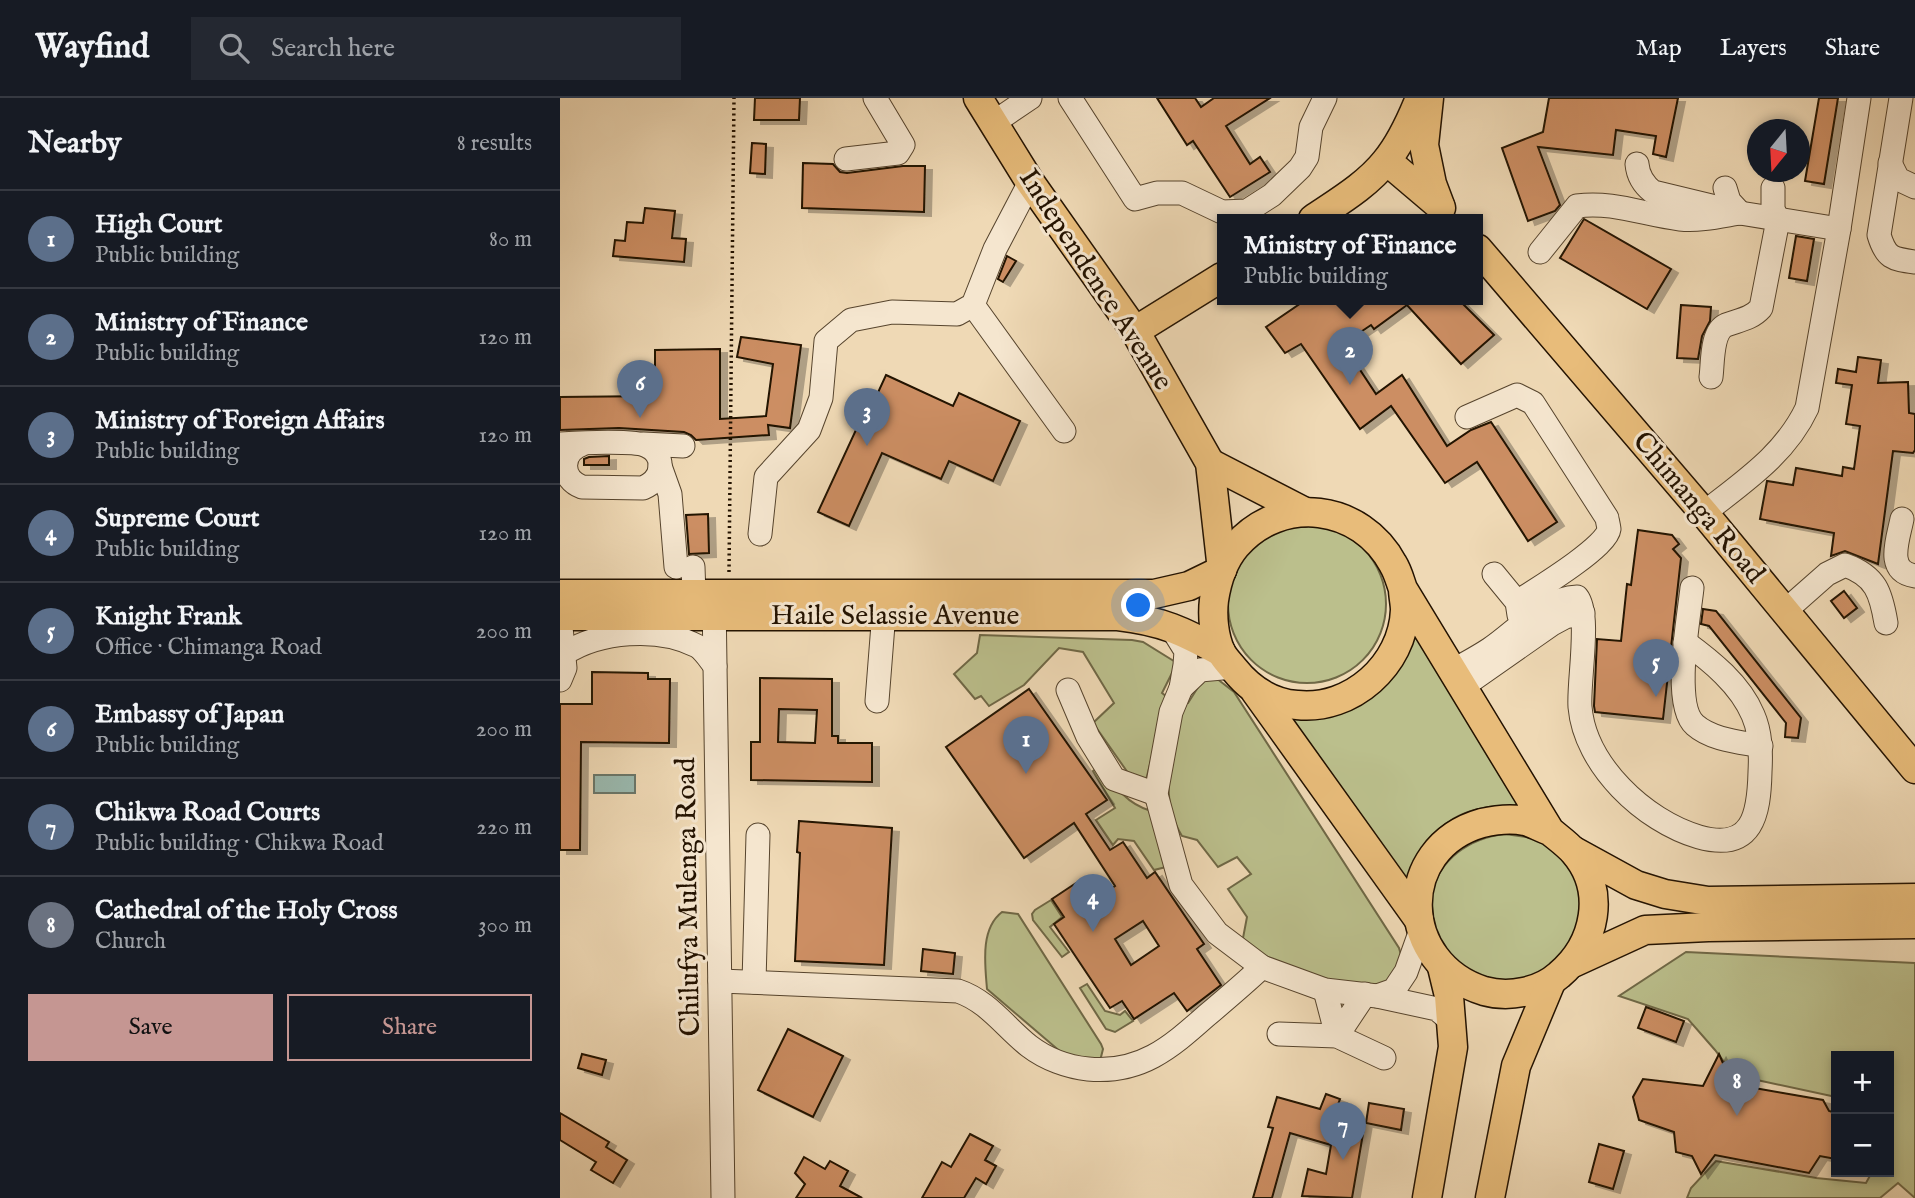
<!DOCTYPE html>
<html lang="en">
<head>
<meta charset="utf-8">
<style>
	body { margin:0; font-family:"IM FELL English",serif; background:#242831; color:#f1f3f6 }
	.controls { position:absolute; right:21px; bottom:21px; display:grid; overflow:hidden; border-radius:0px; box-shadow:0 4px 10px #0003 }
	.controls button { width:63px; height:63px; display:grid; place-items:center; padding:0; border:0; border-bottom:2px solid #363941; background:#171b24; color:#f1f3f6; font:35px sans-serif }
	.compass { position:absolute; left:1187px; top:21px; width:63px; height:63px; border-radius:50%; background:#171b24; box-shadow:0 4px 10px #0003; rotate:198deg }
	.you { position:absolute; left:579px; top:508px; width:24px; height:24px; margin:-18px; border:5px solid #fff; border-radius:50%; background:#1a73e8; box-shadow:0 0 0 10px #1a73e833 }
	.badge { display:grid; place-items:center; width:46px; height:46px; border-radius:50%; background:#c59692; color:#fff; font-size:23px; font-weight:700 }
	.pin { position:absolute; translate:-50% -58px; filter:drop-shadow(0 2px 4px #0008) }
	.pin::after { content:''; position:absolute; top:37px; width:24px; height:21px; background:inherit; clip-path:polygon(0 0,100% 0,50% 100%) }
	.popup { position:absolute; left:657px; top:116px; width:266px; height:91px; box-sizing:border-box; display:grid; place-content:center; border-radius:0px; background:#171b24; filter:drop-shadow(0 2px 5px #0005); font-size:23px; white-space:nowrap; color:#9ea1a6 }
	.popup b { font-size:26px; color:#f1f3f6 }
	.popup::after { content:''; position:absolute; left:50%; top:100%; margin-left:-14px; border:14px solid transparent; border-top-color:#171b24 }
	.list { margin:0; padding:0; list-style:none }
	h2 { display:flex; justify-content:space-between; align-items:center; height:91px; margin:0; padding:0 28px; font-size:30px }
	h2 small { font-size:23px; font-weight:400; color:#9ea1a6 }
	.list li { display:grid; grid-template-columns:46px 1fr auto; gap:21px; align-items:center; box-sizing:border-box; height:98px; padding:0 28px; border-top:2px solid #363941 }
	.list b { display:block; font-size:26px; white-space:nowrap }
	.list p { margin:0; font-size:23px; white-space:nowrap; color:#9ea1a6 }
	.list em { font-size:23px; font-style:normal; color:#9ea1a6 }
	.actions { display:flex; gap:14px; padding:21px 28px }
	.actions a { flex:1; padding:16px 0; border:2px solid #c59692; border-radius:0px; text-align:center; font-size:24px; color:#c59692 }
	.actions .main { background:#c59692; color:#111 }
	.icon { flex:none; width:38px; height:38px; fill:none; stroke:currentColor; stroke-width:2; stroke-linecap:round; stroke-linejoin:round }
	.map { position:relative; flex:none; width:1355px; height:1100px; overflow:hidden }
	header { display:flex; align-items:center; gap:42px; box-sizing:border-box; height:98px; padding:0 35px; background:#171b24; border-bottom:2px solid #363941 }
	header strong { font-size:33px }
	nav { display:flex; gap:38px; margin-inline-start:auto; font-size:24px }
	.search { width:490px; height:63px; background:#242831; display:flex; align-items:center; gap:18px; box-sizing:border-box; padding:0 24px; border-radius:0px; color:#9ea1a6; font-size:26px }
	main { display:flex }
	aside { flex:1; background:#171b24 }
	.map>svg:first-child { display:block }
	.green { fill:#bbbf8c; stroke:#6f6846; stroke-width:2 }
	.water { fill:#9abab0; stroke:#6a776a; stroke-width:2 }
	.building { fill:#cc8e63; stroke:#231200; stroke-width:2; fill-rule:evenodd; filter:url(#shadow) }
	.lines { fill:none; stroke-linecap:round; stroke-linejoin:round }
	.minor-casing { stroke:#56442d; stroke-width:25 }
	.major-casing { stroke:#231200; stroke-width:31 }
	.path { stroke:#231200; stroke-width:3.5; stroke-dasharray:2 3.5; stroke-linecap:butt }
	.minor { stroke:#f5e6cf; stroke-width:23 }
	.major { stroke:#e8bc7a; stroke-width:28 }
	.labels { text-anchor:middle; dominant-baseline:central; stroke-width:6; stroke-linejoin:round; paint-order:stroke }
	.street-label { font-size:28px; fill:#231200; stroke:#f5e6cf }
</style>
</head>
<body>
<header>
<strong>Wayfind</strong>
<div class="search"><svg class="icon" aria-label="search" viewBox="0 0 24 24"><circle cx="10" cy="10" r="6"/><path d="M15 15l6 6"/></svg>Search here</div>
<nav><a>Map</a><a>Layers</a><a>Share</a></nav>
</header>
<main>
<aside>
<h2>Nearby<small>8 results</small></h2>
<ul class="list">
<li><span class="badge" style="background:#5c6f8a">1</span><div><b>High Court</b><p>Public building</p></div><em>80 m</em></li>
<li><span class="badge" style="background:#5c6f8a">2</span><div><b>Ministry of Finance</b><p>Public building</p></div><em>120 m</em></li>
<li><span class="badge" style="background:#5c6f8a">3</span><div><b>Ministry of Foreign Affairs</b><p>Public building</p></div><em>120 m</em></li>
<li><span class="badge" style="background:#5c6f8a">4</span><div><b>Supreme Court</b><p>Public building</p></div><em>120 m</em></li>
<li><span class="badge" style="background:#5c6f8a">5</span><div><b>Knight Frank</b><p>Office · Chimanga Road</p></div><em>200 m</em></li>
<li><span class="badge" style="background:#5c6f8a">6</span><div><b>Embassy of Japan</b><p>Public building</p></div><em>200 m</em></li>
<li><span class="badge" style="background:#5c6f8a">7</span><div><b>Chikwa Road Courts</b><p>Public building · Chikwa Road</p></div><em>220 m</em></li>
<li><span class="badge" style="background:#6b7280">8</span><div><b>Cathedral of the Holy Cross</b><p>Church</p></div><em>300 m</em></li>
</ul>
<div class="actions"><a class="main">Save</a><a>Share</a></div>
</aside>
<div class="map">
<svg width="1355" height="1100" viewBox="0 0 1355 1100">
	<defs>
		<filter id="shadow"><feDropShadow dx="7" dy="4" stdDeviation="0" flood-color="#0004"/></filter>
	</defs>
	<rect width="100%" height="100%" fill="#efd9b5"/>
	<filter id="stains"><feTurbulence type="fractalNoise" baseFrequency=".00286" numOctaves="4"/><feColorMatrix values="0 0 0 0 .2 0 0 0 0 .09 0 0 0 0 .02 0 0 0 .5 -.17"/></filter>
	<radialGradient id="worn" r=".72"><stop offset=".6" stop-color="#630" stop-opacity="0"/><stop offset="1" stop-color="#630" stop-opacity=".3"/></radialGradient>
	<g class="green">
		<circle cx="747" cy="506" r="79"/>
		<path d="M855,536L967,710C904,700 857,732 845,794L724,615L811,599L834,578L850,551Z"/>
		<polygon points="420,537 572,542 583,544 617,565 602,595 607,599 586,682 573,682 533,625 554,605 523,554 499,550 464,587 429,608 421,598 415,601 394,576 417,555"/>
		<path d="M656,580L674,594L839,850L841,857L836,885L791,888L723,871L687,846L683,840L687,819L668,791L691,776L677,759L658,769L637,742L622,738C596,696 614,650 624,605H628L642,583Z"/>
		<path d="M541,667C555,688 565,705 591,713L606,769L594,772L574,743L558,741L553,747L536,722L555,710L533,673Z"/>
		<path d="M945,736L973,740L1000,754L1024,792L1019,851L958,893L891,869C885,852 875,836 870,819C869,812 871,804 872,797C878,761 910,740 945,736Z"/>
		<polygon points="491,802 502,819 490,829 509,854 502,859 473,822 472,816 475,812"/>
		<path d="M442,814L458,816L541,946L543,951L540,963L516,967L427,891C425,866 420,831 442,814Z"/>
		<polygon points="1126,854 1355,865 1355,1100 1338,1085 1320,1100 1127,1100 1131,1090 1156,1063 1256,1080 1306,1085 1312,1074 1329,1074 1329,958 1276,958 1276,999 1174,977 1155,952 1128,921 1059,898"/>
		<polygon points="527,886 545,913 560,917 565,913 573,923 555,934 546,931 520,890"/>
	</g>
	<rect class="water" x="34" y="677" width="41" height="18"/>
	<g class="building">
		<polygon points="195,0 240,0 239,22 194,22"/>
		<polygon points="597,0 635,0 641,9 654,0 710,0 666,28 690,66 700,59 710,74 670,99 633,43 627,47"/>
		<polygon points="989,0 1118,0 1106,59 1093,56 1096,38 1056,32 1053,57 978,49 1000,107 995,113 968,123 942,50 983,34"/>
		<polygon points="1259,0 1278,0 1264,86 1245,83"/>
		<polygon points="192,45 206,46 205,76 190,75"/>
		<polygon points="243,65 273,66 280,74 287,75 343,68 365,68 364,114 242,110"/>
		<polygon points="85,110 115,113 112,140 126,141 124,164 53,158 55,142 65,143 67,124 83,125"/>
		<polygon points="1024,121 1111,171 1087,211 1000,160"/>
		<polygon points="1236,138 1254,141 1247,183 1229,180"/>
		<polygon points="447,158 456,163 443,184 438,181"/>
		<polygon points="747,201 898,201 934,237 901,266 847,207 814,231 811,227 783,246 816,296 842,277 887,348 911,332 931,324 997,424 968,443 917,364 885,385 831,308 800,331 741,246 725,255 706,229"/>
		<polygon points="1121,207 1151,209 1150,223 1142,238 1138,261 1117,260"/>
		<polygon points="181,239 241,247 230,330 208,327 209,337 136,342 131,337 124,334 59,330 0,332 0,299 95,298 95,252 160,251 160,321 206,318 213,266 177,259"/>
		<polygon points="1298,259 1321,262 1318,285 1348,284 1349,315 1355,316 1355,352 1353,355 1333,353 1318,466 1285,453 1271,458 1274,435 1200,421 1207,383 1233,387 1236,370 1282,378 1283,369 1294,371 1300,328 1286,326 1292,287 1276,285 1278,271 1296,274"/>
		<polygon points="326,277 393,308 399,295 460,323 433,383 389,363 381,381 322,355 289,428 258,414 301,321 305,323"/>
		<polygon points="49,358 49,367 24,367 24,361 29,359"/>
		<polygon points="148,416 149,455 129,456 126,417"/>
		<polygon points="1078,432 1112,437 1119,446 1113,451 1121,460 1103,621 1035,614 1034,608 1037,541 1061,543 1067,486 1071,487"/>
		<polygon points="1284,493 1297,510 1284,520 1271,503"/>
		<polygon points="1143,511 1156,513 1241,620 1238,640 1225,639 1226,625 1149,528 1141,526"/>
		<polygon points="32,574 88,575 88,581 110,581 109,645 21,644 20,752 0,752 0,606 32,606"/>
		<path d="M200,580L272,581V638H278V645H312V684L191,682V644H200ZM219,611L257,612L255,645L218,644Z"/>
		<path d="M469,591L547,702L526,716L550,752L563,744L587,780L595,774L644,846L637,851L661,887L627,913L614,895L574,921L562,903L550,910L494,826L504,819L492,801L516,785L530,805L555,788L514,725L464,760L386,649ZM583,823L599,848L571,867L555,841Z"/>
		<polygon points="239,723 332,730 324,867 235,863 240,755 237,754"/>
		<polygon points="363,851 395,855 393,876 361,873"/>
		<polygon points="1086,909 1124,923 1116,944 1078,930"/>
		<polygon points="228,931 283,958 253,1019 198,992"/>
		<polygon points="22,956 46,962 42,977 18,970"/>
		<polygon points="1159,956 1172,986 1263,1002 1269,1013 1276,1015 1276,1061 1260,1058 1249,1075 1155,1057 1141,1076 1132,1058 1116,1054 1114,1034 1079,1022 1073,999 1083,981 1143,988"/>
		<polygon points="766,996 780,1001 774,1018 805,1024 792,1100 742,1098 748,1071 766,1076 771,1047 730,1035 712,1100 693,1100 713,1030 708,1029 717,999 760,1011"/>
		<polygon points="809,1005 844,1011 841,1032 806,1025"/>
		<polygon points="0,1015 49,1044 46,1049 67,1062 53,1085 31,1072 36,1064 0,1042"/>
		<polygon points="410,1036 433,1048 425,1062 436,1068 426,1086 416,1080 404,1100 362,1100 382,1064 391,1069"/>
		<polygon points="1039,1046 1064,1053 1053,1091 1029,1084"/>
		<polygon points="244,1059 265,1071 270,1063 288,1073 280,1088 302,1100 236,1100 245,1086 235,1075"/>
	</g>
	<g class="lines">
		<g class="minor-casing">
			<g id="minor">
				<polyline points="510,0 575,101 597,95 622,95 662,114 687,113 712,97 740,70 747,59 751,29 765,0"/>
				<path d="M1341,0L1319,137C1326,160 1332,161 1355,164"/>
				<polyline points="433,25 470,0"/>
				<polyline points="286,61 338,55 343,47 315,0"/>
				<polyline points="1330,65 1338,81 1355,89"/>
				<path d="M1077,66C1078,78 1084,87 1093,94L1180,115L1279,131"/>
				<polyline points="1165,90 1169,103 1180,115"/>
				<path d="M980,154L1017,108C1053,103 1085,117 1120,121C1140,123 1161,118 1180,115"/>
				<polyline points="413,207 504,333"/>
				<path d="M1151,279C1153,265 1151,234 1166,227C1179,222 1191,221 1201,210L1218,122L1213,111V90"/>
				<path d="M907,319L957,297L973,305L1047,420C1047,421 1049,430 1049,431C1047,449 974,493 957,504"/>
				<path d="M0,346C17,345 75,342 87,348C96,352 101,361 100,370C99,380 92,386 83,390L22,389C0,381 0,354 23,346"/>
				<polyline points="83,346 123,348"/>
				<polyline points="100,368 110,396 116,469"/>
				<path d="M1144,415C1183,384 1225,357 1247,310L1279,131L1299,0"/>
				<path d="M1342,421C1338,442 1325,473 1355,478"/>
				<polyline points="200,436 206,379 249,332 261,300 266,243 291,222 332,214 397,216 413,207 435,151 470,84"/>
				<polyline points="133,469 134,497"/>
				<polyline points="934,476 957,504 959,517"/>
				<path d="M1132,490C1129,519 1112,607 1135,627C1152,642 1180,644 1201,648"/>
				<polyline points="154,501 163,1100"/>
				<path d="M1224,514L1267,476L1285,467C1316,478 1321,495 1326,525"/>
				<polyline points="0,519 5,570 0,582"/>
				<polyline points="611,529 626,553 625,567 621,590 611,614 596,696 621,787 657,835 702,869 765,892 817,898 877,911 891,923"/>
				<path d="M4,556C39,533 98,528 137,548C144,552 150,562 155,568"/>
				<path d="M892,573C905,566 918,559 930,551C956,534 984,500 1017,499C1031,516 1018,584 1020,609C1025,667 1084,723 1139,739C1193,754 1199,716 1200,674C1201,655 1201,635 1193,617C1180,586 1151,563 1125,544"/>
				<polyline points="902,589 992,526 1005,519 1023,515"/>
				<polyline points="621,590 640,572 673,569"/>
				<polyline points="508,592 528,639 554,681 596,696"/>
				<polyline points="317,603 325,501"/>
				<path d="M160,883L398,893C428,903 445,929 469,948C486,961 508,969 528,971C580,976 610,950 646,918C665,902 684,886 702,869"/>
				<polyline points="194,884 198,737"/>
				<polyline points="765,892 777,938 805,896"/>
				<polyline points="817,898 834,892 846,874 861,832"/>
				<polyline points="719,936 777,938 824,960"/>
			</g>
		</g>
		<g class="major-casing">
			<g id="major">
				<polyline points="418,0 470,84 575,233 650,365 662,472"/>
				<polyline points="869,0 864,47 872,86 881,110"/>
				<polyline points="827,63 880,108"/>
				<path d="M753,121C778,104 807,87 826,63C840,46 852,20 860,0"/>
				<polyline points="918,151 1144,415 1355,671"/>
				<polyline points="575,233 662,179"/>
				<polyline points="650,365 745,414"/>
				<path d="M843,491C843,498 845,505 845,512C843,567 791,613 737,607C711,605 690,591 674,571C670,566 664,560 661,554C654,539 652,518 654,502C657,483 664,462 676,448C721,396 801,406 833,466C838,474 840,483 843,491L990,733C997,739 1007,746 1014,754C1047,792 1036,846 999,877C980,894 949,900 924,893C838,866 834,750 922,725C935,722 951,720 965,723C973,725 981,730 990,733"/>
				<polyline points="0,496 594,496 629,488 662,472"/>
				<path d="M0,518H558C602,523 623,533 661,554"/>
				<polyline points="695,593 859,822"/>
				<polyline points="1014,753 1076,787 1105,796 1148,803 1355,800"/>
				<polyline points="1013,865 1085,832 1148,829 1355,826"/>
				<polyline points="867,1100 893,949 889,898 882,869"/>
				<polyline points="930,1100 956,968 991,884"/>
			</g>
		</g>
		<polyline class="path" points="169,474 174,0"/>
		<use href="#minor" class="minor"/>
		<use href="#major" class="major"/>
	</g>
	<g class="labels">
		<g class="street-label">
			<text transform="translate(535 182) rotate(57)">Independence Avenue</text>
			<text transform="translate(1138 410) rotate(50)">Chimanga Road</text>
			<text x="335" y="518">Haile Selassie Avenue</text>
			<text transform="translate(129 799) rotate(-91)">Chilufya Mulenga Road</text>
		</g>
	</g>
	<rect width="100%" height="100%" filter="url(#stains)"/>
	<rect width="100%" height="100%" fill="url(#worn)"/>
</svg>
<div class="controls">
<button>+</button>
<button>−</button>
</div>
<svg class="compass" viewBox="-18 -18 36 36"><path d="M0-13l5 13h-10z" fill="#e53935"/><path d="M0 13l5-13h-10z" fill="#9ea1a6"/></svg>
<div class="you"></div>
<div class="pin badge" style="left:466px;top:676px;background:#5c6f8a">1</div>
<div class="pin badge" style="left:790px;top:287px;background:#5c6f8a">2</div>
<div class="popup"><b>Ministry of Finance</b>Public building</div>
<div class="pin badge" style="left:307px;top:348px;background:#5c6f8a">3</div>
<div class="pin badge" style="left:533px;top:834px;background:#5c6f8a">4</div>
<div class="pin badge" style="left:1096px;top:599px;background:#5c6f8a">5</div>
<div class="pin badge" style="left:80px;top:320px;background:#5c6f8a">6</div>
<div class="pin badge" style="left:783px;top:1062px;background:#5c6f8a">7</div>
<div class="pin badge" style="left:1177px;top:1018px;background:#6b7280">8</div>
</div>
</main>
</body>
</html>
